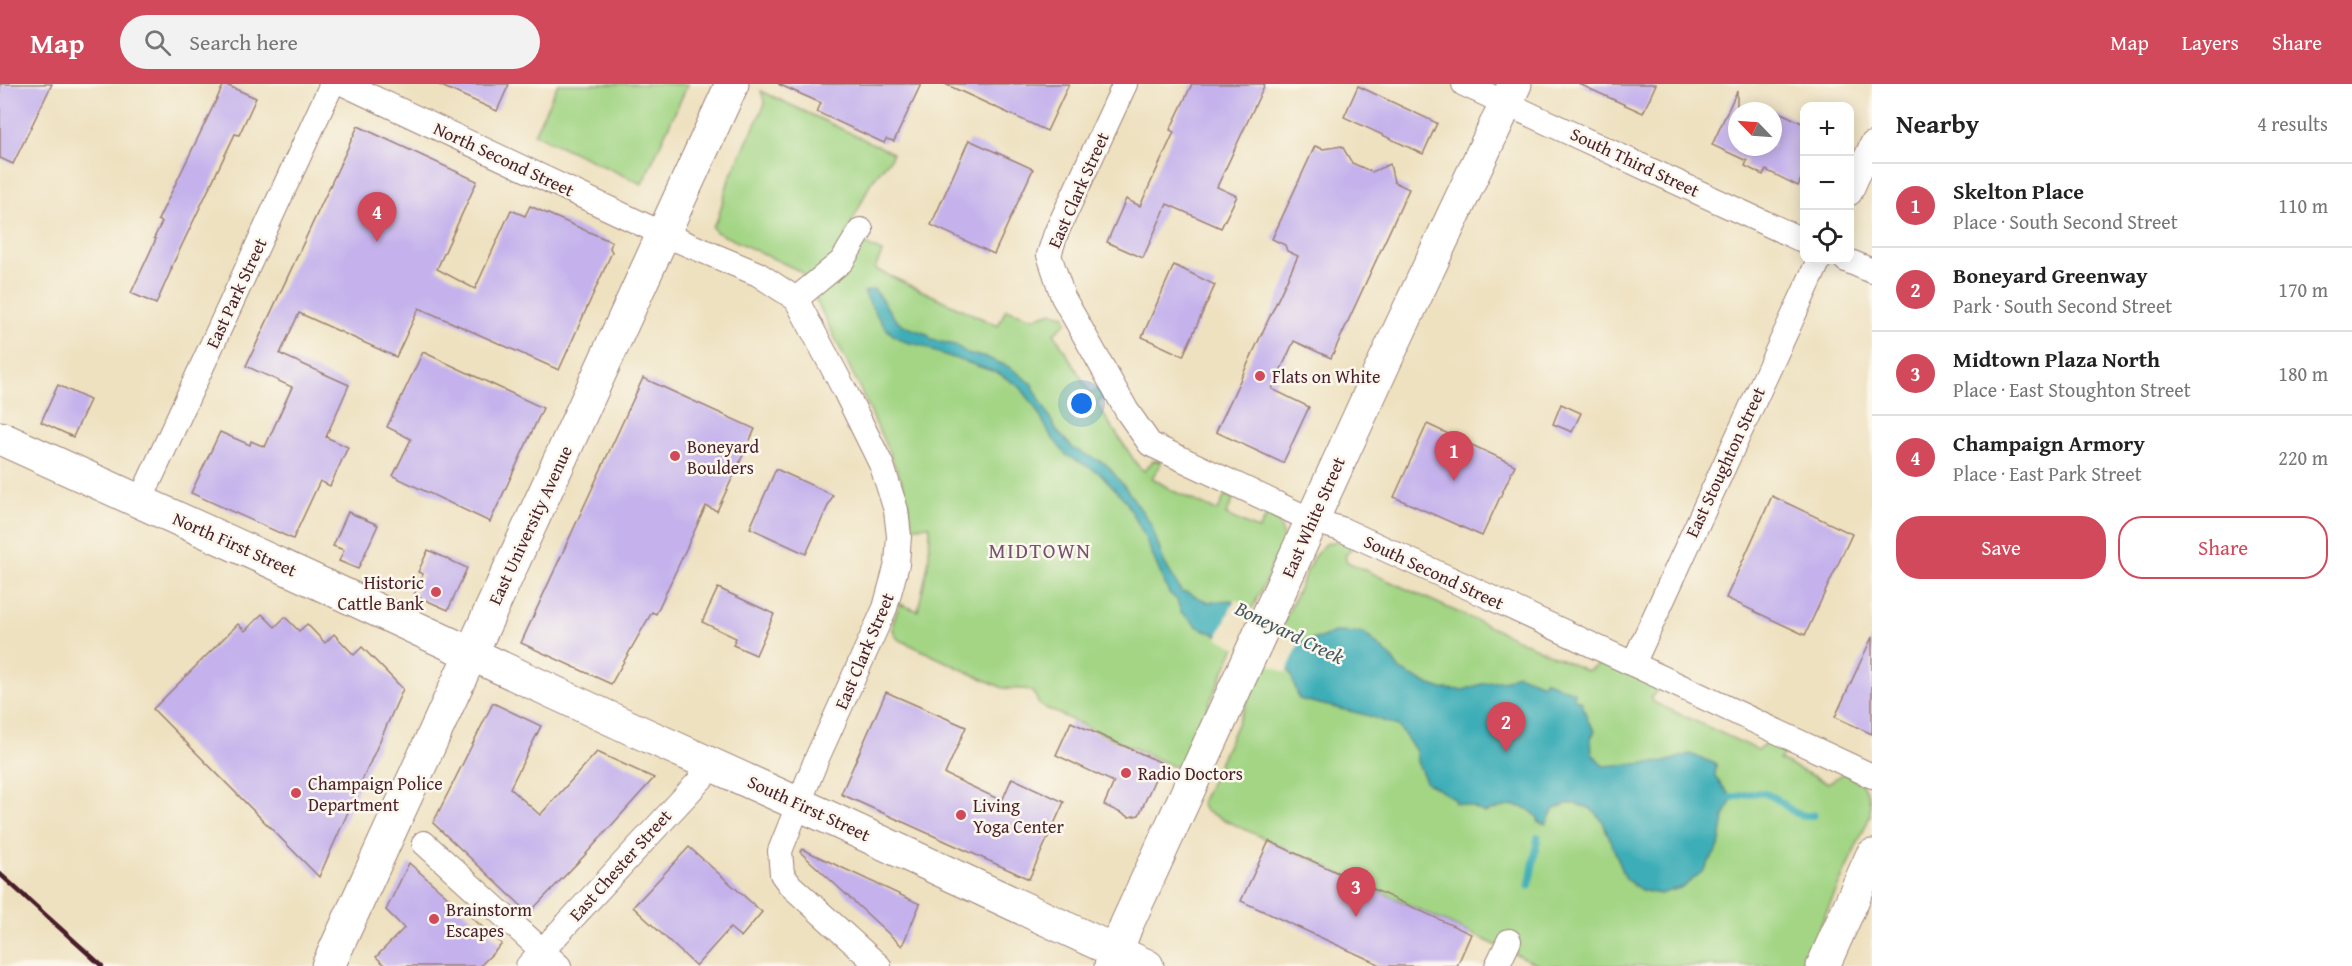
<!DOCTYPE html>
<html lang="en">
<head>
<meta charset="utf-8">
<style>
	body { margin:0; font-family:"Gentium Book Plus",serif; background:#f2f2f2; color:#222 }
	.controls { position:absolute; right:18px; top:18px; display:grid; overflow:hidden; border-radius:12px; box-shadow:0 3px 15px #0003 }
	.controls button { width:54px; height:54px; display:grid; place-items:center; padding:0; border:0; border-bottom:2px solid #e0e0e0; background:#fff; color:#222; font:30px sans-serif }
	.compass { position:absolute; left:1728px; top:18px; width:54px; height:54px; border-radius:50%; background:#fff; box-shadow:0 3px 15px #0003; rotate:295deg }
	.you { position:absolute; left:1082px; top:320px; width:21px; height:21px; margin:-15px; border:4px solid #fff; border-radius:50%; background:#1a73e8; box-shadow:0 0 0 9px #1a73e833 }
	.badge { display:grid; place-items:center; width:39px; height:39px; border-radius:50%; background:#d1495b; color:#fff; font-size:20px; font-weight:700 }
	.pin { position:absolute; translate:-50% -50px; filter:drop-shadow(0 2px 3px #0008) }
	.pin::after { content:''; position:absolute; top:32px; width:21px; height:18px; background:inherit; clip-path:polygon(0 0,100% 0,50% 100%) }
	.list { margin:0; padding:0; list-style:none }
	h2 { display:flex; justify-content:space-between; align-items:center; height:78px; margin:0; padding:0 24px; font-size:26px }
	h2 small { font-size:20px; font-weight:400; color:#767676 }
	.list li { display:grid; grid-template-columns:39px 1fr auto; gap:18px; align-items:center; box-sizing:border-box; height:84px; padding:0 24px; border-top:2px solid #e0e0e0 }
	.list b { display:block; font-size:22px; white-space:nowrap }
	.list p { margin:0; font-size:20px; white-space:nowrap; color:#767676 }
	.list em { font-size:20px; font-style:normal; color:#767676 }
	.actions { display:flex; gap:12px; padding:18px 24px }
	.actions a { flex:1; padding:14px 0; border:2px solid #d1495b; border-radius:24px; text-align:center; font-size:21px; color:#d1495b }
	.actions .main { background:#d1495b; color:#fff }
	.icon { flex:none; width:33px; height:33px; fill:none; stroke:currentColor; stroke-width:2; stroke-linecap:round; stroke-linejoin:round }
	.map { position:relative; flex:none; width:1872px; height:882px; overflow:hidden }
	header { display:flex; align-items:center; gap:36px; box-sizing:border-box; height:84px; padding:0 30px; background:#d1495b; color:#fff }
	header strong { font-size:28px }
	nav { display:flex; gap:33px; margin-inline-start:auto; font-size:21px }
	.search { width:420px; height:54px; background:#f2f2f2; display:flex; align-items:center; gap:15px; box-sizing:border-box; padding:0 21px; border-radius:33px; color:#767676; font-size:22px }
	main { display:flex }
	aside { flex:1; background:#fff }
	.map>svg:first-child { display:block }
	.green { fill:#a3d585; stroke:#767a58; stroke-width:1.5 }
	.water { fill:#3daeb7; stroke:#446671; stroke-width:1.5 }
	.pier { fill:#eee1c0 }
	.lines { fill:none; stroke-linecap:round; stroke-linejoin:round }
	.stream { stroke:#3daeb7; stroke-width:7 }
	.building { fill:#c5b2ec }
	.street-casing { stroke:#9c8076; stroke-width:26 }
	.secondary-casing { stroke:#9c8076; stroke-width:35 }
	.primary-casing { stroke:#9c8076; stroke-width:35 }
	.street { stroke:#fff; stroke-width:24 }
	.secondary { stroke:#fff; stroke-width:33 }
	.primary { stroke:#fff; stroke-width:33 }
	.rail { stroke:#4a1f2b; stroke-width:4.5 }
	.poi-dot { fill:#d1495b; stroke:#fbf7ec; stroke-width:2 }
	.labels { text-anchor:middle; dominant-baseline:central; stroke-width:5; stroke-linejoin:round; paint-order:stroke }
	.street-label { font-size:18px; fill:#4a1f2b; stroke:#fbf7ec }
	.poi-label { font-size:18px; fill:#4a1f2b; stroke:#fbf7ec; text-anchor:start }
	.water-label { font-size:20px; font-style:italic; fill:#455863; stroke:#fbf7ec }
	.quarter-label { font-size:21px; letter-spacing:1.5px; fill:#75526f; stroke:#fbf7ec }
</style>
</head>
<body>
<header>
<strong>Map</strong>
<div class="search"><svg class="icon" aria-label="search" viewBox="0 0 24 24"><circle cx="10" cy="10" r="6"/><path d="M15 15l6 6"/></svg>Search here</div>
<nav><a>Map</a><a>Layers</a><a>Share</a></nav>
</header>
<main>
<div class="map">
<svg width="1872" height="882" viewBox="0 0 1872 882">
	<rect width="100%" height="100%" fill="#fbf7ec"/>
	<filter id="ink" filterUnits="userSpaceOnUse"><feTurbulence type="fractalNoise" baseFrequency=".0167" numOctaves="2"/><feDisplacementMap in="SourceGraphic" scale="12" xChannelSelector="R" yChannelSelector="G"/><feConvolveMatrix kernelMatrix="1 2 1 2 8 2 1 2 1" color-interpolation-filters="sRGB"/></filter>
	<filter id="wash" filterUnits="userSpaceOnUse"><feTurbulence type="fractalNoise" baseFrequency=".008" numOctaves="4" result="noise"/><feDisplacementMap in="SourceGraphic" scale="24" xChannelSelector="R" yChannelSelector="G"/><feGaussianBlur stdDeviation="1.35" result="paint"/><feColorMatrix in="noise" values="0 0 0 0 0 0 0 0 0 0 0 0 0 0 0 0 0 1.4 0 .05"/><feComposite in="paint" operator="in"/></filter>
	<g filter="url(#wash)">
		<rect width="100%" height="100%" fill="#eee1c0"/>
		<g class="green">
			<polygon points="558,0 688,0 642,100 534,50"/>
			<path d="M761,7L893,69L890,75L871,98L846,151L882,168L875,185L998,242L1006,225L1033,234L1053,228L1064,231L1067,238L1054,249L1091,310L1103,302L1108,311L1096,319L1138,382L1144,387L1153,377H1160V382L1152,394L1173,407L1217,427L1225,412H1230L1233,416L1226,431L1259,446L1268,429C1280,437 1284,446 1282,460L1179,685L1039,621C1032,596 1018,609 1001,603C966,588 932,571 898,555C888,544 895,533 900,520L918,527L929,476L930,442L911,443L910,428L901,395L858,300L802,188L716,148L712,143L718,134L729,95L765,20Z"/>
			<path d="M1340,456L1353,463L1345,472L1347,478L1587,587L1602,578L1659,604L1651,614L1653,618L1758,666L1771,656L1790,664L1779,676L1828,699L1844,689C1864,699 1872,707 1870,732L1802,882H1541L1205,727L1201,719L1313,474L1325,460Z"/>
		</g>
		<path class="water" d="M874,205L895,235L907,243L927,250L932,256L955,261L970,271L983,272L1009,283L1031,299L1057,347L1074,365L1106,380L1125,403L1151,440L1164,478L1182,509L1186,508L1208,518L1231,516L1303,557L1320,554L1335,548L1364,549L1391,573L1400,586L1425,599L1442,605L1463,606L1485,599L1507,596L1517,590L1543,600L1545,596L1575,609L1574,615L1581,617L1588,637L1595,647L1591,654L1592,669L1603,682L1665,678L1690,670L1716,680L1715,693L1732,714L1724,734L1719,763L1703,787L1683,803L1660,810L1641,806L1626,795L1602,736L1590,724L1575,720H1566L1554,725L1546,740L1538,738V734C1524,716 1503,722 1484,729L1473,723L1454,718L1455,715L1427,699L1417,678L1416,667L1398,642L1366,631L1299,615L1290,588L1232,557L1198,543L1181,528L1177,516L1169,509L1142,447L1125,416L1100,389L1066,371L1051,352L1033,320L1020,303L998,289L933,267C924,260 916,261 906,258C884,250 874,227 864,208Z"/>
		<polygon class="pier" points="1235,515 1302,553 1286,589 1217,554"/>
		<g class="lines">
			<g class="stream">
				<path d="M1725,715C1738,713 1751,707 1763,709C1785,714 1789,735 1814,731"/>
				<polyline points="1529,802 1538,753"/>
			</g>
		</g>
		<g id="blocks">
			<g class="building">
				<polygon points="0,0 52,0 13,80 0,74"/>
				<polygon points="224,0 256,14 239,51 235,50 171,184 172,184 156,220 131,209 156,155 154,154 162,138 158,136"/>
				<polygon points="437,0 509,0 497,27"/>
				<polygon points="778,0 921,0 894,57 886,55 884,59 817,28 821,19"/>
				<polygon points="945,0 1069,0 1047,47"/>
				<polygon points="1192,0 1265,0 1217,103 1237,112 1221,144 1167,120 1143,174 1107,158 1126,115 1140,122 1174,48 1170,46"/>
				<polygon points="1579,0 1656,0 1643,29"/>
				<polygon points="1358,2 1437,39 1423,70 1344,33"/>
				<polygon points="1737,7 1737,63 1773,63 1773,25 1804,40 1804,88 1798,102 1766,86 1763,91 1745,82 1747,77 1712,61"/>
				<polygon points="358,42 477,97 437,185 475,205 511,126 525,132 530,122 612,158 610,164 612,168 559,286 419,224 396,273 299,229 280,270 349,301 326,353 348,363 330,402 320,397 293,455 191,409 220,348 250,361 251,357 265,363 292,303 246,282"/>
				<polygon points="969,56 1033,85 994,170 931,141"/>
				<polygon points="1315,62 1323,65 1342,62 1352,79 1372,88 1390,80 1394,98 1409,105 1331,274 1294,257 1272,305 1309,323 1283,379 1216,348 1298,172 1287,167 1285,161 1272,155"/>
				<polygon points="1174,181 1215,201 1183,272 1142,253"/>
				<polygon points="423,268 543,324 490,438 393,392 411,355 387,343"/>
				<polygon points="643,294 755,345 717,427 706,422 656,530 652,528 611,600 521,559"/>
				<polygon points="58,301 90,316 73,353 41,338"/>
				<polygon points="1561,320 1581,329 1572,348 1553,340"/>
				<polygon points="1427,340 1515,381 1482,452 1394,413"/>
				<polygon points="776,385 833,411 806,470 750,444"/>
				<polygon points="1772,412 1852,450 1805,551 1726,514"/>
				<polygon points="348,428 378,441 358,485 339,477 344,466 333,462"/>
				<polygon points="428,466 467,484 448,526 414,511 423,490 418,488"/>
				<polygon points="718,504 774,530 756,571 733,561 736,554 702,538"/>
				<polygon points="262,530 275,543 285,533 299,547 307,540 325,559 334,550 354,571 362,563 403,605 319,793 153,625 238,540 245,547"/>
				<polygon points="1872,553 1872,650 1835,633"/>
				<polygon points="886,608 966,643 945,690 1002,717 1012,694 1064,718 1029,795 841,710"/>
				<polygon points="493,619 541,642 510,704 540,731 597,668 654,694 585,771 529,829 433,739"/>
				<polygon points="1071,638 1162,679 1139,731 1129,733 1104,721 1114,698 1056,671"/>
				<polygon points="1269,757 1471,850 1457,882 1383,882 1241,817"/>
				<polygon points="689,763 762,828 741,853 730,844 696,882 633,823"/>
				<polygon points="802,765 920,820 902,862 800,768"/>
				<polygon points="409,779 502,860 480,882 386,882 376,873 404,844 386,826"/>
			</g>
		</g>
	</g>
	<g filter="url(#ink)">
		<use href="#blocks" fill-opacity="0" stroke="#9c8076" stroke-width="1.5"/>
		<g class="lines">
			<g class="street-casing">
				<g id="street">
					<polyline points="344,0 663,150 758,190 796,215 844,305 882,382 896,426 899,452 897,480 885,524 817,674 780,767 782,790 790,801 879,882"/>
					<polyline points="1125,0 1056,149 1049,171 1063,213 1127,327 1150,360 1311,436 1341,445 1481,509 1872,692"/>
					<polyline points="1464,0 1804,157"/>
					<polyline points="1850,109 1872,60"/>
					<polyline points="1846,176 1872,187"/>
					<polyline points="796,215 842,177 861,146"/>
					<polyline points="140,417 332,0"/>
					<polyline points="1633,580 1819,176"/>
					<polyline points="424,759 559,882"/>
					<polyline points="528,882 714,681"/>
					<polyline points="1497,882 1509,857"/>
				</g>
			</g>
			<g class="secondary-casing">
				<g id="secondary">
					<polyline points="0,354 306,493 635,646 823,731 1147,882"/>
					<polyline points="1111,882 1126,842 1385,277 1515,0"/>
					<polyline points="1823,882 1872,772"/>
				</g>
			</g>
			<g class="primary-casing">
				<polyline id="primary" points="328,882 732,0"/>
			</g>
			<use href="#street" class="street"/>
			<use href="#secondary" class="secondary"/>
			<use href="#primary" class="primary"/>
			<polyline class="rail" points="0,790 102,882"/>
		</g>
	</g>
	<g class="poi-dot">
		<circle cx="1260" cy="292" r="6"/>
		<circle cx="675" cy="372" r="6"/>
		<circle cx="436" cy="508" r="6"/>
		<circle cx="1126" cy="689" r="6"/>
		<circle cx="296" cy="709" r="6"/>
		<circle cx="961" cy="731" r="6"/>
		<circle cx="434" cy="835" r="6"/>
	</g>
	<g class="labels">
		<g class="street-label">
			<text transform="translate(504 75) rotate(25)">North Second Street</text>
			<text transform="translate(1635 78) rotate(25)">South Third Street</text>
			<text transform="translate(1078 106) rotate(-66)">East Clark Street</text>
			<text transform="translate(236 209) rotate(-65)">East Park Street</text>
			<text transform="translate(1725 378) rotate(-65)">East Stoughton Street</text>
			<text transform="translate(1313 433) rotate(-66)">East White Street</text>
			<text transform="translate(530 441) rotate(-65)">East University Avenue</text>
			<text transform="translate(235 460) rotate(24)">North First Street</text>
			<text transform="translate(1434 488) rotate(25)">South Second Street</text>
			<text transform="translate(864 567) rotate(-67)">East Clark Street</text>
			<text transform="translate(809 724) rotate(25)">South First Street</text>
			<text transform="translate(620 781) rotate(-48)">East Chester Street</text>
		</g>
		<g class="poi-label">
			<text x="1272" y="292">Flats on White</text>
			<text x="687" y="362">Boneyard<tspan x="687" dy="21">Boulders</tspan></text>
			<text x="424" y="498" text-anchor="end">Historic<tspan x="424" dy="21">Cattle Bank</tspan></text>
			<text x="1138" y="689">Radio Doctors</text>
			<text x="308" y="699">Champaign Police<tspan x="308" dy="21">Department</tspan></text>
			<text x="973" y="721">Living<tspan x="973" dy="21">Yoga Center</tspan></text>
			<text x="446" y="825">Brainstorm<tspan x="446" dy="21">Escapes</tspan></text>
		</g>
		<g class="water-label">
			<text transform="translate(1290 548) rotate(26)">Boneyard Creek</text>
		</g>
		<g class="quarter-label">
			<text x="1040" y="466">MIDTOWN</text>
		</g>
	</g>
</svg>
<div class="controls">
<button>+</button>
<button>−</button>
<button><svg class="icon" aria-label="locate" viewBox="0 0 24 24"><circle cx="12" cy="12" r="6"/><path d="M12 2v4M12 18v4M2 12h4M18 12h4"/></svg></button>
</div>
<svg class="compass" viewBox="-18 -18 36 36"><path d="M0-13l5 13h-10z" fill="#e53935"/><path d="M0 13l5-13h-10z" fill="#767676"/></svg>
<div class="you"></div>
<div class="pin badge" style="left:1454px;top:397px">1</div>
<div class="pin badge" style="left:1506px;top:668px">2</div>
<div class="pin badge" style="left:1356px;top:833px">3</div>
<div class="pin badge" style="left:377px;top:158px">4</div>
</div>
<aside>
<h2>Nearby<small>4 results</small></h2>
<ul class="list">
<li><span class="badge">1</span><div><b>Skelton Place</b><p>Place · South Second Street</p></div><em>110 m</em></li>
<li><span class="badge">2</span><div><b>Boneyard Greenway</b><p>Park · South Second Street</p></div><em>170 m</em></li>
<li><span class="badge">3</span><div><b>Midtown Plaza North</b><p>Place · East Stoughton Street</p></div><em>180 m</em></li>
<li><span class="badge">4</span><div><b>Champaign Armory</b><p>Place · East Park Street</p></div><em>220 m</em></li>
</ul>
<div class="actions"><a class="main">Save</a><a>Share</a></div>
</aside>
</main>
</body>
</html>
